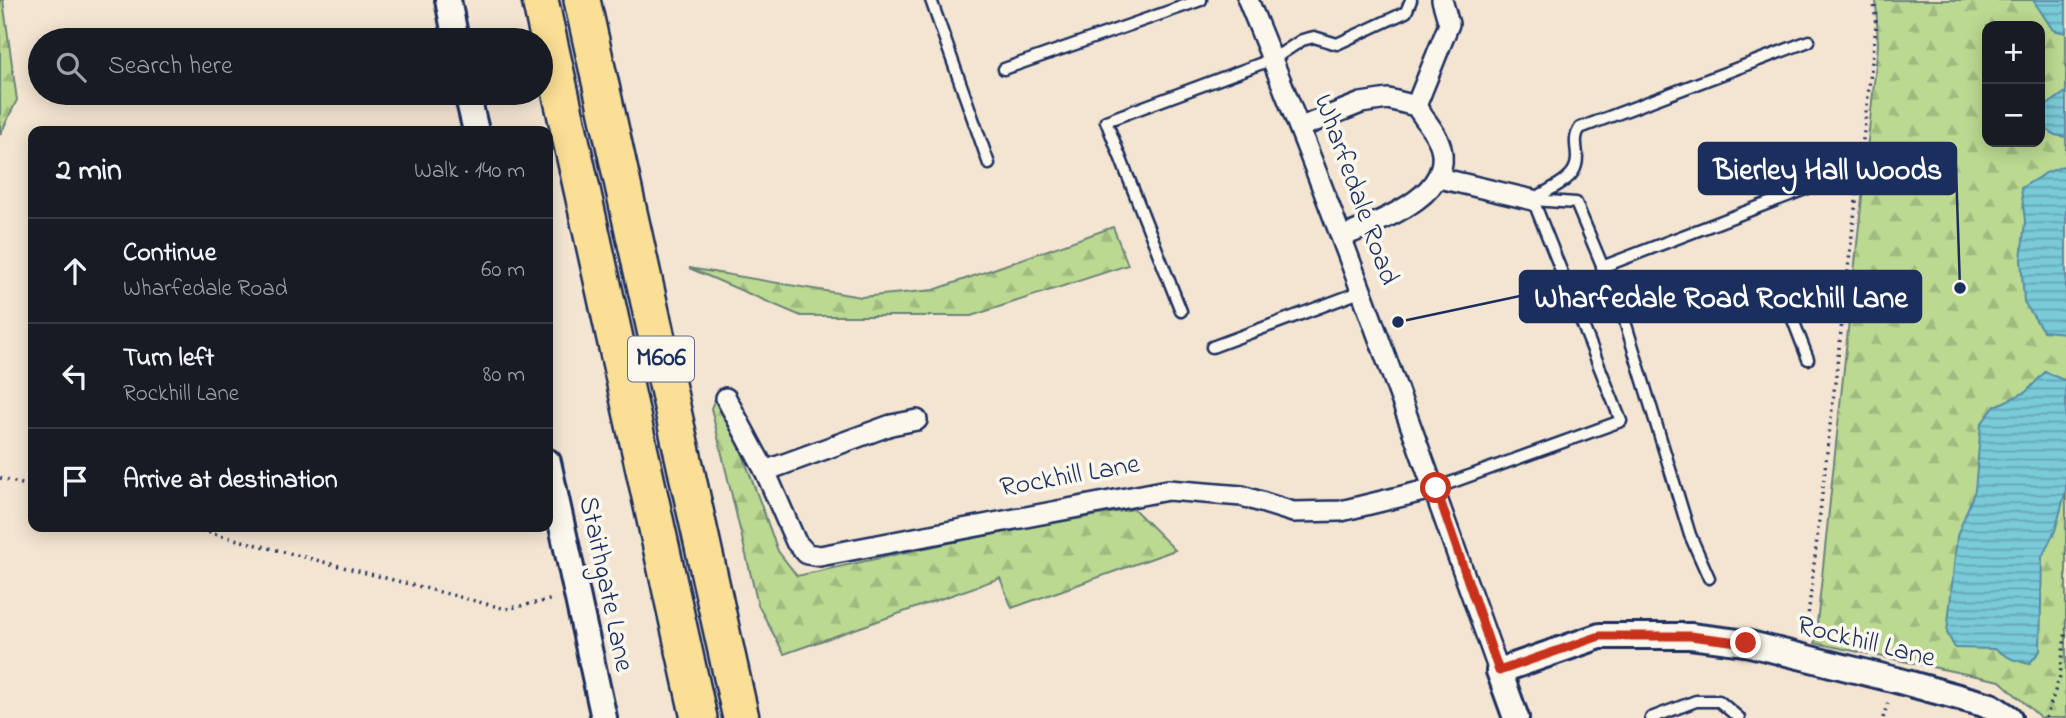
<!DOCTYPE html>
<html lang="en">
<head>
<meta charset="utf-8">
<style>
	body { margin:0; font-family:"Indie Flower",sans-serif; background:#242831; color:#f1f3f6 }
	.controls { position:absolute; right:21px; top:21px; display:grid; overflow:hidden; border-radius:14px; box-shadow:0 4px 18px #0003 }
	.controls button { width:63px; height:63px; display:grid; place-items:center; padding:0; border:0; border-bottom:2px solid #363941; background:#171b24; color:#f1f3f6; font:35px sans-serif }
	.stop { position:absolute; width:21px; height:21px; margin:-16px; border:5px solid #c8321e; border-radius:50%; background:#fff }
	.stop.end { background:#c8321e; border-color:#fff; box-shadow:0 2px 7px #0008 }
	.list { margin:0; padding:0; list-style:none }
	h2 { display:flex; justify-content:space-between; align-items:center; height:91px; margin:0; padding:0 28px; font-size:30px }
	h2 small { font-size:23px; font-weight:400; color:#9ea1a6 }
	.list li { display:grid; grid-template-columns:46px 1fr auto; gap:21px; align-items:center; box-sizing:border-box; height:105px; padding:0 28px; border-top:2px solid #363941 }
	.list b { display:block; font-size:26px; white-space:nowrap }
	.list p { margin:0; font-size:23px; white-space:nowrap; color:#9ea1a6 }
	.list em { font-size:23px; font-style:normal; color:#9ea1a6 }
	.icon { flex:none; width:38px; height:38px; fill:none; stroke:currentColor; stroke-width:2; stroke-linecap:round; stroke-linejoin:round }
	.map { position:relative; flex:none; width:2066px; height:718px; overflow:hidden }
	.search { position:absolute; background:#171b24; box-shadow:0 4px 18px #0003; left:28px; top:28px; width:525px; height:77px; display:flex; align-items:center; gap:18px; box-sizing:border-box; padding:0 24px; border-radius:38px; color:#9ea1a6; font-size:26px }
	.panel { position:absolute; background:#171b24; box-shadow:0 4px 18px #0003; left:28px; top:126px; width:525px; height:406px; border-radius:14px }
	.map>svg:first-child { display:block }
	.forest { fill:url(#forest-firs); stroke:#6b8478; stroke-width:2; fill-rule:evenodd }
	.water { fill:url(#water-rules); stroke:#548ca7; stroke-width:2 }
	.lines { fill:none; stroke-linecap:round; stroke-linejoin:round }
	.service-casing { stroke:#1b2f5e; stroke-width:15 }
	.minor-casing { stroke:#1b2f5e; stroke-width:24 }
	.tertiary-casing { stroke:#1b2f5e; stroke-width:30 }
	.motorway-casing { stroke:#1b2f5e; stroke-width:40 }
	.path { stroke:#1b2f5e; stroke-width:3.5; stroke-dasharray:2 5; stroke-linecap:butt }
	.service { stroke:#fbf7ec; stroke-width:10 }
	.minor { stroke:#fbf7ec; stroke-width:19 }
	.tertiary { stroke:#fbf7ec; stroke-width:24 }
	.motorway { stroke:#fbdf96; stroke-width:35 }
	.route { stroke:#c8321e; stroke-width:9 }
	.labels { text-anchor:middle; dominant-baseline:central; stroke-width:7; stroke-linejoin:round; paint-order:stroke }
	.shield { fill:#fbf7ec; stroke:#5e6b89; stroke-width:2 }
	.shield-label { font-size:26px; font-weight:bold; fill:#1b2f5e }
	.street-label { font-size:28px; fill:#1b2f5e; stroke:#fbf7ec }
	.leader { fill:none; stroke:#1b2f5e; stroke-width:2.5 }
	.callout-dot { fill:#1b2f5e; stroke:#fbf7ec; stroke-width:2.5 }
	.callout { fill:#1b2f5e; stroke:#1b2f5e; stroke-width:2.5 }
	.callout-label { font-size:30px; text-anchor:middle; font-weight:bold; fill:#fff }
</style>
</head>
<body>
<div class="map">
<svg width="2066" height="718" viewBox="0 0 2066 718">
	<defs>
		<pattern id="forest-firs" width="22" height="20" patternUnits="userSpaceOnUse" patternTransform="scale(1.75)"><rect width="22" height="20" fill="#bbd991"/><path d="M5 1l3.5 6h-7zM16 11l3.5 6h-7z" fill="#a0bb7f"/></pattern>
		<pattern id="water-rules" width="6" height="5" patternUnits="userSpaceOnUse" patternTransform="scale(1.75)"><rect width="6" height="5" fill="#7acad7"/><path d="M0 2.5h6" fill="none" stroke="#63a4b2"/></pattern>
	</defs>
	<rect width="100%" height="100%" fill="#f4e5d2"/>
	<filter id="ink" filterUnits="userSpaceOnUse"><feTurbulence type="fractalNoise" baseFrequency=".0143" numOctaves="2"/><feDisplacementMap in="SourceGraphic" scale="14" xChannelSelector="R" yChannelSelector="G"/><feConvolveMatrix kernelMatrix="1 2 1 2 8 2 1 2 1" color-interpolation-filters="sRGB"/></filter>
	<g filter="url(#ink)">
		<g class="forest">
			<polygon points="0,0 3,0 17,100 0,135"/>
			<path d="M1876,0H2066V718H2041L2000,681L1815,643L1878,45ZM1987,26H2040V142H1987Z"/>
			<polygon points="1113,227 1128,265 971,316 801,316 689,268 861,297 934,290"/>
			<polygon points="719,390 778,551 797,576 995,533 1134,509 1175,550 1012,608 1000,578 784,654 758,605 711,408"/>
		</g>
		<g class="water">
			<polygon points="2033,0 2066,0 2066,33 2053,30"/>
			<polygon points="2066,92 2066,137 2055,135 2040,125 2040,110"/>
			<polygon points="2066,165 2066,333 2043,331 2024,302 2021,259 2025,221 2021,188 2046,173"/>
			<polygon points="2045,372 2066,381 2066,490 2055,531 2042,557 2040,651 2029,664 2012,659 1994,649 1955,648 1947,633 1957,536 1975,490 1981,424 1995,406 2026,392"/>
		</g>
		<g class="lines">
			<g class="service-casing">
				<g id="service">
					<polyline points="931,0 989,164"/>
					<polyline points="1004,69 1201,0"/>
					<polyline points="1533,200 1576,203 1623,315 1780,286 1808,359"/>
					<path d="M1533,200C1546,190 1572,182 1576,165C1580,152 1571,141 1580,128L1809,41"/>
					<polyline points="1602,267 1821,183"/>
					<polyline points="1181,311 1106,121 1273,59 1302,40 1314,37 1337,44 1406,12 1411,0"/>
					<polyline points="1623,315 1690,535 1709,578"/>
					<polyline points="1212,347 1360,292"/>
					<polyline points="1436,488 1621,421 1533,200"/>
					<polyline points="1651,718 1696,701 1719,701 1739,718"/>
				</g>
			</g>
			<g class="minor-casing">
				<g id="minor">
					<path d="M1248,0C1339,221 1418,446 1499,671"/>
					<polyline points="1416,106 1449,24 1442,0"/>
					<path d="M1301,127L1361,103L1388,99L1416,106C1423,118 1438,134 1441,148C1453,197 1376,222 1342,237"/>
					<polyline points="1439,178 1533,200"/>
					<polyline points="726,398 765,471 796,542 807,554 820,556 1168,490 1242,496 1293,512 1341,511 1436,488"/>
					<polyline points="765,471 891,425 917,420"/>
				</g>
			</g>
			<g class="tertiary-casing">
				<g id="tertiary">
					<polyline points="448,0 456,40"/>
					<polyline points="467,93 476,131"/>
					<polyline points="548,462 604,718"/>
					<polyline points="1516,718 1499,671 1600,636 1690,636 1746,643 1896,680 1991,706 2009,718"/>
				</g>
			</g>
			<g class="motorway-casing">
				<g id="motorway">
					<polyline points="540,0 699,718"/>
					<polyline points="582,0 741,718"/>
				</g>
			</g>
			<g class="path">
				<polyline points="0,478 33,487"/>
				<polyline points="188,527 506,609 554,599"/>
				<polyline points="1806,634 1876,27 1874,0"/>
				<polyline points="1883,718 1888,702"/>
				<polyline points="2046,718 2060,676 2066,629"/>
			</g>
			<use href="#service" class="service"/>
			<use href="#minor" class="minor"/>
			<use href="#tertiary" class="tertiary"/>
			<use href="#motorway" class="motorway"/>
		</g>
	</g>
	<g class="lines" filter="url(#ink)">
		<polyline class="route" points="1436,488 1499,671 1600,636 1690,636 1746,643"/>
	</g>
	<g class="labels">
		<rect class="shield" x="628" y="336.5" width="66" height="45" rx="5"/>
		<g class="shield-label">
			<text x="661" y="359">M606</text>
		</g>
		<g class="street-label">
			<text transform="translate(1355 190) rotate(70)">Wharfedale Road</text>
			<text transform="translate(1070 477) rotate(-10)">Rockhill Lane</text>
			<text transform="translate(605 584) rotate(78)">Staithgate Lane</text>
			<text transform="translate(1866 643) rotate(14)">Rockhill Lane</text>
		</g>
	</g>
	<path class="leader" d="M1960 288L1956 168M1398 322L1520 296"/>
	<g class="callout-dot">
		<circle cx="1960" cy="288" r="7"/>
		<circle cx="1398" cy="322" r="7"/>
	</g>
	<g class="callout">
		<rect x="1699" y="143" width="257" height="51" rx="7"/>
		<rect x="1520" y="271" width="401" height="51" rx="7"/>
	</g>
	<g class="callout-label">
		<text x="1828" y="179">Bierley Hall Woods</text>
		<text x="1721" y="307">Wharfedale Road Rockhill Lane</text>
	</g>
</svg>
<div class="controls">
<button>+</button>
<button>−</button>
</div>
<div class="stop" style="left:1436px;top:488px"></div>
<div class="stop end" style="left:1746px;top:643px"></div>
<div class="search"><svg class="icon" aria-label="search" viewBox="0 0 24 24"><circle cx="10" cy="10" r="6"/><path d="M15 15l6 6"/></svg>Search here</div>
<section class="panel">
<h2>2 min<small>Walk · 140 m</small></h2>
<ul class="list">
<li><svg class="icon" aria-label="ahead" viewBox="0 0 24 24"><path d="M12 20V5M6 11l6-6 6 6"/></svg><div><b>Continue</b><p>Wharfedale Road</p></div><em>60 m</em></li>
<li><svg class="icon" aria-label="left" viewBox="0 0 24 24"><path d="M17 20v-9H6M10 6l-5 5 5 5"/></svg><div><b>Turn left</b><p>Rockhill Lane</p></div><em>80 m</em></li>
<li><svg class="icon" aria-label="arrive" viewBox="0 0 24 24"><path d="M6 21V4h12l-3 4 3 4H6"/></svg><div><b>Arrive at destination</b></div></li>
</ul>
</section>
</div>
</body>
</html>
